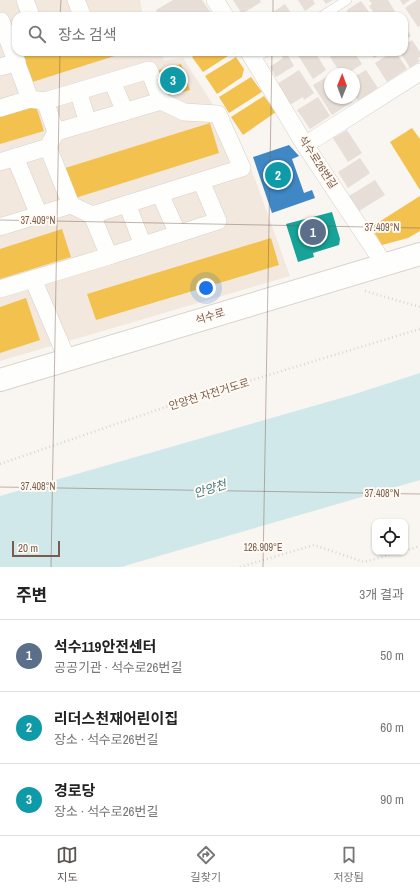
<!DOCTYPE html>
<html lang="ko">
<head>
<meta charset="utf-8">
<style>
	body { margin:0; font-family:"Archivo Narrow","Noto Sans KR",sans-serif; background:#f2f2f2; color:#222 }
	.controls { position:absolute; right:12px; bottom:12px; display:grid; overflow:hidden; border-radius:8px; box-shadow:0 1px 3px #0004 }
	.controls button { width:36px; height:36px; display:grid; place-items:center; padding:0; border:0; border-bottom:1px solid #e0e0e0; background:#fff; color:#222; font:20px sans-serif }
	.compass { position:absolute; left:324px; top:68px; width:36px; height:36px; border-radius:50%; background:#fff; box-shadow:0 1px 3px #0004; rotate:1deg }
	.scale { position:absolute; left:12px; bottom:10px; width:48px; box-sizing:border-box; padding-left:4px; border:2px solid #7a5c4d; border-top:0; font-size:11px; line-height:14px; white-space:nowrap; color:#7a5c4d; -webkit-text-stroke:3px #fffaf3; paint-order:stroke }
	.you { position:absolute; left:206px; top:288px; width:14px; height:14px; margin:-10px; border:3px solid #fff; border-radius:50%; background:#1a73e8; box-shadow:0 0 0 6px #1a73e833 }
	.badge { display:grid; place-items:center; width:26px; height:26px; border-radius:50%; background:#5d544f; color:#fff; font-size:13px; font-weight:700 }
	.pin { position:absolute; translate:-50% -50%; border:2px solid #fff; box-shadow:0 1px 4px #0006 }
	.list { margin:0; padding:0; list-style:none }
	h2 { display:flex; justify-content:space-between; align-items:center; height:52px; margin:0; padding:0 16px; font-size:17px }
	h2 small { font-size:13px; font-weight:400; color:#767676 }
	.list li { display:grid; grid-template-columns:26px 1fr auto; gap:12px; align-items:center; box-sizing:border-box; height:72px; padding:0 16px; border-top:1px solid #e0e0e0 }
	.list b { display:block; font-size:15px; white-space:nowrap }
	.list p { margin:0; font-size:13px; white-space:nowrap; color:#767676 }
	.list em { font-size:13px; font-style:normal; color:#767676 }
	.icon { flex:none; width:22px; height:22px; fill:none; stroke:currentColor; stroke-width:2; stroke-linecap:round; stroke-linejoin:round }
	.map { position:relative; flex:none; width:420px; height:567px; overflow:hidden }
	.search { position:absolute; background:#fff; box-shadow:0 1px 3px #0004; left:12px; right:12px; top:12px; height:44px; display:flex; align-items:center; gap:10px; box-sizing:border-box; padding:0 14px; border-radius:12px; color:#767676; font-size:15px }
	.sheet { height:268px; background:#fff }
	nav { display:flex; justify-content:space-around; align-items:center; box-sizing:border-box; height:56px; border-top:1px solid #e0e0e0; background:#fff; font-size:11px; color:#767676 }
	nav a { display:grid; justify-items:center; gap:2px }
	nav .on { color:#5d544f }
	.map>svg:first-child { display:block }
	.residential { fill:#f2e8de }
	.water { fill:#d0e8ea }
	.homes { fill:#f2c14e }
	.schools { fill:#3f88c5 }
	.public { fill:#17a398 }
	.building { fill:#e6ded7 }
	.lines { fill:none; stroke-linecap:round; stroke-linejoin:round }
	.lane-casing { stroke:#d7d1cb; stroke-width:10 }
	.street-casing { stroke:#d7d1cb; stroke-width:18 }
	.secondary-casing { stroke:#d9d2cb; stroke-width:24 }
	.path { stroke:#dcd5d0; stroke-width:2.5; stroke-dasharray:1 3; stroke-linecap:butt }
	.lane { stroke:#fefefd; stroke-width:9 }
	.street { stroke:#fefefd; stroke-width:17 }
	.secondary { stroke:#fefefd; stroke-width:22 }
	.ticks { fill:none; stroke:#7a5c4d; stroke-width:1; stroke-opacity:0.45 }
	.labels { text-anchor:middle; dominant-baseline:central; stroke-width:4; stroke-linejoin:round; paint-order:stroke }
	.street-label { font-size:11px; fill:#7a5c4d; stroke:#fffaf3 }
	.water-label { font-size:12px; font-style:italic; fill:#437c86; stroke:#fffaf3 }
	.ticks-label { font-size:10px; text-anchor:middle; fill:#7a5c4d; stroke:#fffaf3; stroke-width:4; stroke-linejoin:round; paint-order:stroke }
</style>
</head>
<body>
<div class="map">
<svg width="420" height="567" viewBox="0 0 420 567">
	<rect width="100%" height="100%" fill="#f9f5f0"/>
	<polygon class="residential" points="0,0 140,0 143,16 16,16 16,52 160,52 164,60 183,58 247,157 290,276 0,361"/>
	<polygon class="water" points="420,373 420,480 121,567 0,567 0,496 352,395"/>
	<g class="homes">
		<polygon points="19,52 127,52 29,83"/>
		<polygon points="199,52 229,52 228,56 203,72 192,57"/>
		<polygon points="236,57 244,69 242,77 217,94 205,76"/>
		<polygon points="181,64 190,90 164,97 156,71"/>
		<polygon points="251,77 262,92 229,113 219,97"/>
		<polygon points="264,96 276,112 243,135 231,117"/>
		<polygon points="36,106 44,131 0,144 0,117"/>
		<polygon points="210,123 219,153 72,199 62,169"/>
		<polygon points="412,128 420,139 420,190 390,142"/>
		<polygon points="420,196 420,231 408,238 382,245 371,227"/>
		<polygon points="62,229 71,257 0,279 0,249"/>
		<polygon points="271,238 279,265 96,320 87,294"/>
		<polygon points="26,298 40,340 0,353 0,307"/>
	</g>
	<polygon class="schools" points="289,145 299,156 292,159 304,193 312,190 315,198 272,213 253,157"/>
	<polygon class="public" points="332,212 340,239 339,245 313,253 314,257 298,262 286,224"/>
	<g class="building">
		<polygon points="173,0 202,0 213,16 158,16 156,10"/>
		<polygon points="233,0 260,0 261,2 242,14"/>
		<polygon points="298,0 313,0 315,4 305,11"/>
		<polygon points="323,0 333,0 326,4"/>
		<polygon points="369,0 388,0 396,13 390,16 376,16 369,6 372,4"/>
		<polygon points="400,0 410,0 403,5"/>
		<polygon points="417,0 420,0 420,26 418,27 405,8"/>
		<polygon points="361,1 372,16 345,16 347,10"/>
		<polygon points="285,4 293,16 267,16"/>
		<polygon points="404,25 411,36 404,40"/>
		<polygon points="412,40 420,52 420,57 418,58 420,61 410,68 400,52 404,52 404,45"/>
		<polygon points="286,52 294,66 276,77 270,67 283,58 281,55"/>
		<polygon points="296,52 315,52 326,70 313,79"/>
		<polygon points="337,52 354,52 362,64 347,74 341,74 330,57"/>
		<polygon points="370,52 383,52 374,58"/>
		<polygon points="392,52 396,52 407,69 387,82 375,63"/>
		<polygon points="299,70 314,93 304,100 303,97 288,106 274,86"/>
		<polygon points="366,70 378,88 358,101 354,94 354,77"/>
		<polygon points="330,75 330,98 350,98 352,102 332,115 313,85"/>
		<polygon points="318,97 330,116 310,129 297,110"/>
		<polygon points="347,130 362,153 348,162 333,138"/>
		<polygon points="360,158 370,173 348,188 338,172"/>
		<polygon points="375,180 385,195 359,211 349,196"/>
	</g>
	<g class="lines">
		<g class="lane-casing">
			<g id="lane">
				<polyline points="322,16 347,0"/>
				<polyline points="254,59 265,52"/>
			</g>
		</g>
		<g class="street-casing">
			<g id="street">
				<polyline points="25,0 31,16"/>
				<polyline points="76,0 82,15"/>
				<polyline points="215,0 225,16"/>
				<polyline points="0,22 1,21 30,99"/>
				<polyline points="249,52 305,145 384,264"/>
				<polyline points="0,67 17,62"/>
				<polyline points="112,81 125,112"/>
				<polyline points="78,91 88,123"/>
				<polyline points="45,101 149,70 161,101 56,132"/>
				<polyline points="0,108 30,99 45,101 56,132 48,147 0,162"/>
				<polyline points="305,145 420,72"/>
				<polyline points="15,157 39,215"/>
				<polyline points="160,194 178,234"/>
				<polyline points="127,204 143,245"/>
				<polyline points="71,205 92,215 242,168 218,114 184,112 161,101"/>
				<polyline points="0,227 71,205 48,147"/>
				<polyline points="109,256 218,221 201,181"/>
				<polyline points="33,279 67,359"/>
				<polyline points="0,289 109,256 92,215"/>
			</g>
		</g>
		<g class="secondary-casing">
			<polyline id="secondary" points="0,380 420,254"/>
		</g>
		<g class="path">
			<polyline points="365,291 420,307"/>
			<polyline points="0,464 183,401 420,329"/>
			<polyline points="405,551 420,546"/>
			<polyline points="240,567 314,545 364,562 400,552"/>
		</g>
		<use href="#lane" class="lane"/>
		<use href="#street" class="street"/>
		<use href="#secondary" class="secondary"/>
	</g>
	<path class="ticks" d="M60,16L61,0M273,16V0M0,220L420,228M0,487L420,494M51,567L60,52M263,567L272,52"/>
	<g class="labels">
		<g class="street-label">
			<text transform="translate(318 162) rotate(57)">석수로26번길</text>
			<text transform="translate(210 316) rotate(-17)">석수로</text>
			<text transform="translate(209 394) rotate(-17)">안양천 자전거도로</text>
		</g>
		<g class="water-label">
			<text transform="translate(210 489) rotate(-17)">안양천</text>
		</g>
	</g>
	<g class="ticks-label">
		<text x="38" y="224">37.409°N</text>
		<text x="382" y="231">37.409°N</text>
		<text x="38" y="490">37.408°N</text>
		<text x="382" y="497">37.408°N</text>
		<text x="263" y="551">126.909°E</text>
	</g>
</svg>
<div class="controls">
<button><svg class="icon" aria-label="locate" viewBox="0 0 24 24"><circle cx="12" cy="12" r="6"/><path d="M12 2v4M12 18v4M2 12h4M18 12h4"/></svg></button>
</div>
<svg class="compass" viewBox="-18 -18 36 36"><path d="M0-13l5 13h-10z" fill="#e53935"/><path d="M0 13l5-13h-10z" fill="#767676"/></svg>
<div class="scale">20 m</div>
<div class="you"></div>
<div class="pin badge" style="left:313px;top:232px;background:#5c6f8a">1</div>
<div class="pin badge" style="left:278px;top:175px;background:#0f9aa8">2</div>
<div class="pin badge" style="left:173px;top:80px;background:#0f9aa8">3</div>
<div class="search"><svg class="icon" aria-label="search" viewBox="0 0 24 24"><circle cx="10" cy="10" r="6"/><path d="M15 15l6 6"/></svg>장소 검색</div>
</div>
<section class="sheet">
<h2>주변<small>3개 결과</small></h2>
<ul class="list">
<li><span class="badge" style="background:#5c6f8a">1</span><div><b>석수119안전센터</b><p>공공기관 · 석수로26번길</p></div><em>50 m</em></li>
<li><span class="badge" style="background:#0f9aa8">2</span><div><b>리더스천재어린이집</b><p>장소 · 석수로26번길</p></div><em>60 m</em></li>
<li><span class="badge" style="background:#0f9aa8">3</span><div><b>경로당</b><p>장소 · 석수로26번길</p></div><em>90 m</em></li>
</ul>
</section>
<nav>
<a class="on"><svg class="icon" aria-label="map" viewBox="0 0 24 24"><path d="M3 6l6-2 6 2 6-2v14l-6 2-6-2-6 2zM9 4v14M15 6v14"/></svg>지도</a>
<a><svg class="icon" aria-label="directions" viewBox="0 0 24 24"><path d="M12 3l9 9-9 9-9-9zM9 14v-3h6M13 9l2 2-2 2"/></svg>길찾기</a>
<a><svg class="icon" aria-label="saved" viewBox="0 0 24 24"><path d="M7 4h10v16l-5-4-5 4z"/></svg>저장됨</a>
</nav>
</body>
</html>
